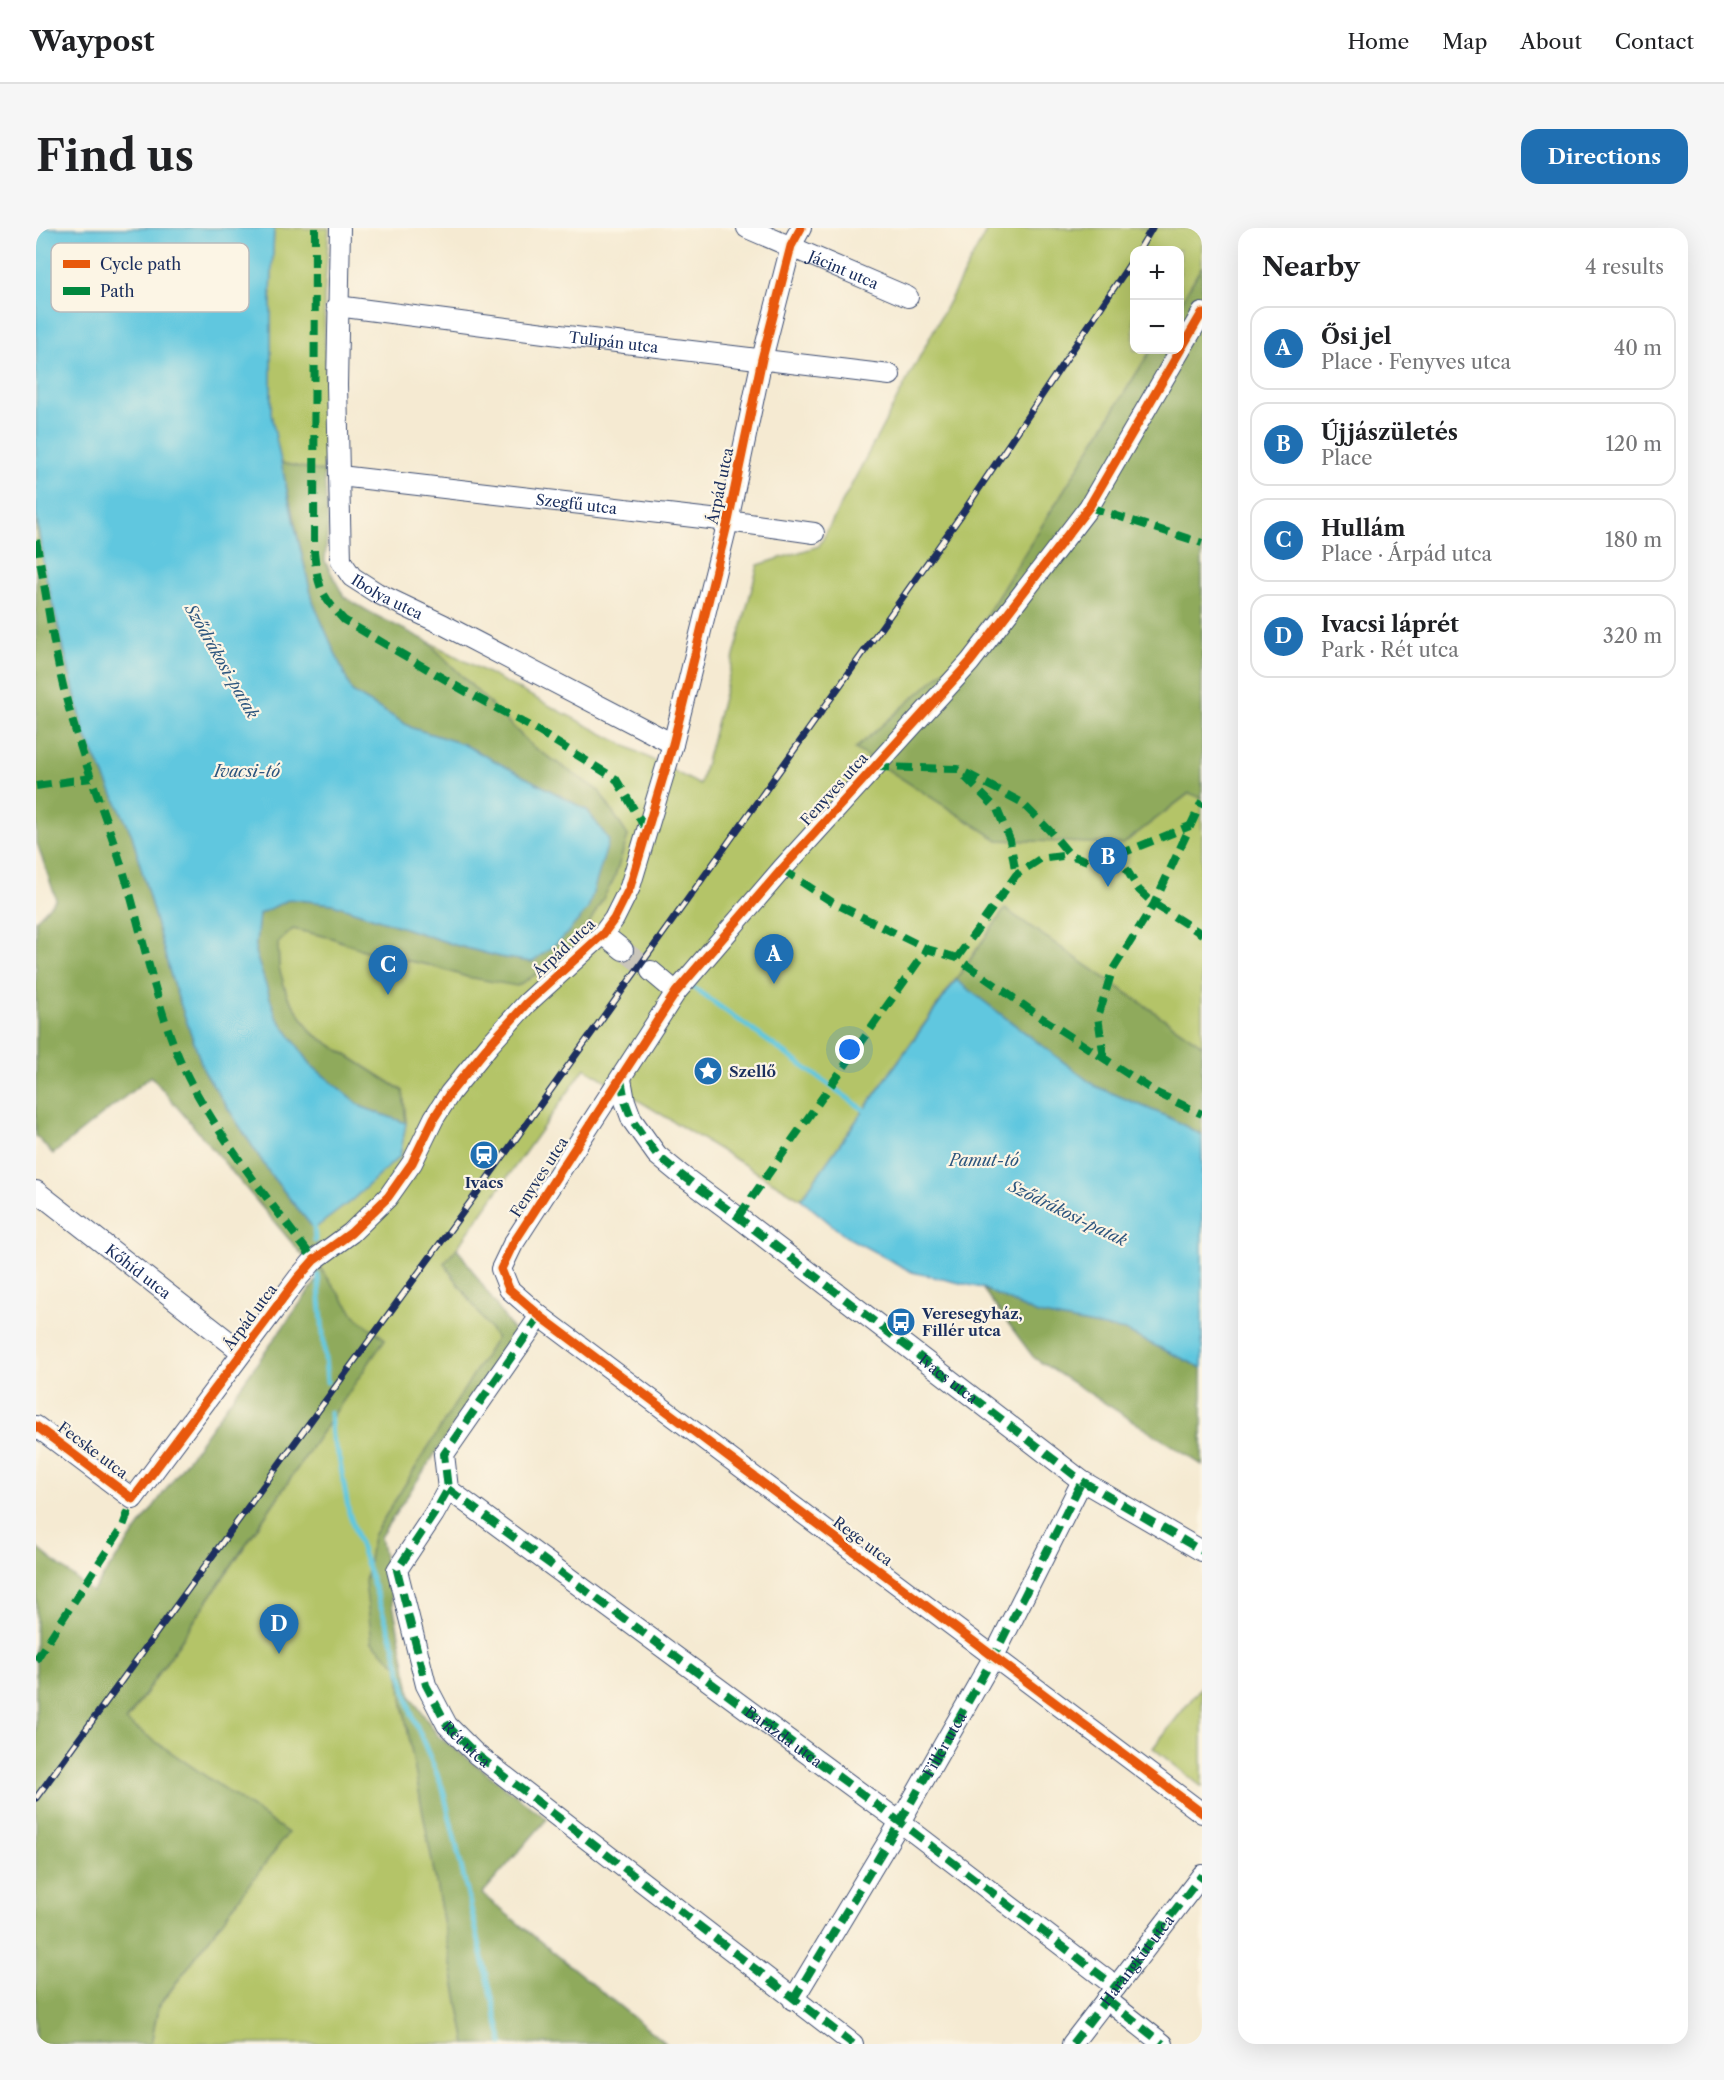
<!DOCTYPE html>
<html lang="en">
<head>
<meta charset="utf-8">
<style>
	body { margin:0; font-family:"Libre Caslon Text",serif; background:#f6f6f6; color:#202124 }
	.controls { position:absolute; right:18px; top:18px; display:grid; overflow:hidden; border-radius:12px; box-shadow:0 6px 24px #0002 }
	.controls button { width:54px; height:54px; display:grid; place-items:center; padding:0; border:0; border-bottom:2px solid #e0e0e0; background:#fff; color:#202124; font:30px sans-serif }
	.you { position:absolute; left:814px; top:822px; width:21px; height:21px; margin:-15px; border:4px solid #fff; border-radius:50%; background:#1a73e8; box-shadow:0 0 0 9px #1a73e833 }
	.badge { display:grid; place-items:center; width:39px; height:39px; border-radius:50%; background:#1f6fb2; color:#fff; font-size:20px; font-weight:700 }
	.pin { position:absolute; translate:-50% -50px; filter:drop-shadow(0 2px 3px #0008) }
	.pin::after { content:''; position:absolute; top:32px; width:21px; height:18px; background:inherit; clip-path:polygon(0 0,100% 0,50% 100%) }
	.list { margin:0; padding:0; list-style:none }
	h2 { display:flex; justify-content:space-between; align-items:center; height:78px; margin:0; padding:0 24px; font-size:26px }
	h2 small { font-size:20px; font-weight:400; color:#757577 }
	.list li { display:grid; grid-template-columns:39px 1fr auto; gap:18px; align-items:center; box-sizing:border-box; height:84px; margin:0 12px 12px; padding:0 12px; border:2px solid #e0e0e0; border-radius:18px }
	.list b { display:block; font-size:22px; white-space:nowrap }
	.list p { margin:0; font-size:20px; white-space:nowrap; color:#757577 }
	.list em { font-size:20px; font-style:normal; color:#757577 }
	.map { position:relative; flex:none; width:1166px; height:1816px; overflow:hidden; border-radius:18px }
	header { display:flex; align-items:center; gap:36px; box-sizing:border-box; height:84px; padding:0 30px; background:#fff; border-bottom:2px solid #e0e0e0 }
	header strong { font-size:28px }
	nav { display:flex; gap:33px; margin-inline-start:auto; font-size:21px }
	.intro { display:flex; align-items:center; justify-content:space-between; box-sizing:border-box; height:144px; padding:0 36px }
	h1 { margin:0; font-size:42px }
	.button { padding:15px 27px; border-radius:18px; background:#1f6fb2; color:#fff; font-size:21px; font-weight:700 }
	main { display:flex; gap:36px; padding:0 36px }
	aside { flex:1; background:#fff; border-radius:18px; box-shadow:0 6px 24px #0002 }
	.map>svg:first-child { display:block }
	.green { fill:#b4c467; stroke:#687a62; stroke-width:1.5 }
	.forest { fill:#8faa5c; stroke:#556c5d; stroke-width:1.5 }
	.water { fill:#61c7df; stroke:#3e7b9e; stroke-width:1.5 }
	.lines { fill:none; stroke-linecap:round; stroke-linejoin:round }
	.stream { stroke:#61c7df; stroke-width:5 }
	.minor-tunnel { stroke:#c9c5bb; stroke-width:20; stroke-dasharray:20 10; stroke-linecap:butt }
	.minor-casing { stroke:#3c4b6f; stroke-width:22 }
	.minor { stroke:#fff; stroke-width:20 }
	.rail-casing { stroke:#1b2f5e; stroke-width:7 }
	.rail { stroke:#fcf5e5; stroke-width:4.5; stroke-dasharray:14; stroke-linecap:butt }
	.quiet { stroke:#00873e; stroke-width:8; stroke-dasharray:15 8; stroke-linecap:butt }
	.cycleway-casing { stroke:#fcf5e5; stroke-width:13 }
	.cycleway { stroke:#e8590c; stroke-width:9 }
	.labels { text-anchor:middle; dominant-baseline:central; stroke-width:4.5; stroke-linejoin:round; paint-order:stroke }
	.street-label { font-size:15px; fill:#1b2f5e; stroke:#fcf5e5 }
	.poi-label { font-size:15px; font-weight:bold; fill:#1b2f5e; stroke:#fcf5e5; text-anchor:start }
	.water-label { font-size:16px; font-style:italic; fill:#2c557e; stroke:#fcf5e5 }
	.key { fill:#fcf5e5; stroke:#b8babc; stroke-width:1.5 }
	.key-label { font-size:16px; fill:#1b2f5e }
</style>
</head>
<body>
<header>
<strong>Waypost</strong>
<nav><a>Home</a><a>Map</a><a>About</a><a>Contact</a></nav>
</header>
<div class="intro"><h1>Find us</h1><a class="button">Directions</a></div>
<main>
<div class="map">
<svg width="1166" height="1816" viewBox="0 0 1166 1816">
	<rect width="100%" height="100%" fill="#fcf5e5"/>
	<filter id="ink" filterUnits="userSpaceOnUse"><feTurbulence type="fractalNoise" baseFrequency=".0167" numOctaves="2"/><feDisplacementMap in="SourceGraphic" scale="12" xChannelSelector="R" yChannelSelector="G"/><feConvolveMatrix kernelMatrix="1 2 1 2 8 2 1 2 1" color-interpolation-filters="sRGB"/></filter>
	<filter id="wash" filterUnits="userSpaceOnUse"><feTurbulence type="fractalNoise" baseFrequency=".008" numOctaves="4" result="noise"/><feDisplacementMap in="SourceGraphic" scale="24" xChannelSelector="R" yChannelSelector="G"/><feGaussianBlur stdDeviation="1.35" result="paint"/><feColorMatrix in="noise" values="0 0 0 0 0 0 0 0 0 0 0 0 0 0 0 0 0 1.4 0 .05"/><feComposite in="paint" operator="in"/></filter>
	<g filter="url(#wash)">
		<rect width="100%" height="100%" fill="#f5ead2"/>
		<g class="green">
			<polygon points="238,0 293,0 288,71 290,158 288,244 245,235 235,186 235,65"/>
			<polygon points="952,0 1166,0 1166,38 1144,76 1144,22 1098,22 1098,122 1115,122 925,428 820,521 1087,616 1154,565 1166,570 1166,817 969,681 765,971 549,840 421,1020 408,1035 461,1110 337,1308 336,1414 362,1437 367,1477 430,1816 115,1816 122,1780 251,1605 90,1494 349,1111 321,1090 285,1041 278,1001 316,972 364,928 370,895 367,863 276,805 251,767 243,740 242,715 257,701 296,710 338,726 393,737 431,749 537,724 592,608 563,563 496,518 391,413 664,557 722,337 783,318"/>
			<polygon points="0,285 8,340 0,347"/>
			<polygon points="1166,1458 1166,1559 1117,1520"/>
		</g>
		<g class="forest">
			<polygon points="1166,38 1166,570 1153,565 1087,616 962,612 819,521 925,428 1115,122 1144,122 1144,76"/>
			<polygon points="245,235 288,244 292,297 289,333 308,369 337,386 391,413 496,518 563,563 592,608 578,651 537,724 481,758 431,749 393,737 338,726 296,710 257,701 242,715 243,740 251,767 276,805 367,863 370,895 326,879 276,838 240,788 219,724 223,686 254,671 297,676 419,717 464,729 496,734 551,582 427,516 376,500 316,464 277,374"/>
			<polygon points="8,340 49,507 96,607 136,752 168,843 235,947 278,1001 285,1041 321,1090 349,1111 90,1493 252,1605 122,1779 115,1816 0,1816 0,1319 56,1364 284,1048 115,848 17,926 0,908 0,692 20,671 0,612 0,347"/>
			<polygon points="969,681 1166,817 1166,907 1130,888 1059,858 920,752"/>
			<polygon points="421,1020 479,1105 344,1309 375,1469 402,1508 511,1591 446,1666 630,1816 430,1816 367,1477 362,1438 336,1414 329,1354 337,1308 460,1110 408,1035"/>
			<polygon points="946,1060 1002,1086 1089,1103 1166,1140 1166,1237 998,1130"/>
		</g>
		<g class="water">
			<polygon points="0,0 238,0 235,65 235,186 255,282 277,374 316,464 376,500 427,516 551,582 573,612 552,681 526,711 496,734 464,729 419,717 297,676 254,671 223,686 219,724 240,788 276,838 326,879 370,895 364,928 316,972 278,1001 235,947 168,843 136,752 96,607 49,507 8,340 0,285"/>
			<polygon points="920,752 1059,858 1130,888 1166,907 1166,1140 1089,1103 1002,1086 946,1060 876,1044 809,1008 765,971"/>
		</g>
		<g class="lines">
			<g class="stream">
				<polyline points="655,758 834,886"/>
				<polyline points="278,994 279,1013"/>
				<polyline points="282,1047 291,1154"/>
				<polyline points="294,1184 296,1209 303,1229 313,1285 358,1417 375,1484 407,1561 467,1816"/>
			</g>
		</g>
	</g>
	<g filter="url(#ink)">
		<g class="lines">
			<polyline class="minor-tunnel" points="587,722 615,743"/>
			<g class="minor-casing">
				<g id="minor">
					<path id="s1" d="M304,0L301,157L305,333L316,349L341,365L408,397L637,516"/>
					<path id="s2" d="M711,0L872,69"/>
					<path id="s3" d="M301,78L539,109L854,147"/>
					<polyline points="1166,85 1053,279 934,434 746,641 640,764 477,1016 465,1041 473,1061 504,1088 1166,1585"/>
					<path id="s4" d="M304,248L692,293L778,305"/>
					<polyline points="567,706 587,722"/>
					<polyline points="615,743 640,764"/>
					<path id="s5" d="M585,851L589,873L596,892L621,927L644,946L702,989L1046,1253L1166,1323"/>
					<path id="s6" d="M0,963L206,1124"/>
					<path id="s7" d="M504,1088L408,1226L412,1261L398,1286L361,1342L390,1457L411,1497L440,1526L817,1816"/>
					<polyline points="0,1198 97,1271 262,1050 278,1032 315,1005 352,969 376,935 398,890 414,865 454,816 491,775 567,706 578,691 594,659 637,516 692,293 726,131 755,18 765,0"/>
					<polyline points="412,1261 864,1594 1080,1759"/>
					<polyline points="1070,1771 1127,1816"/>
					<path id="s8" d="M757,1772L864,1594L957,1430L1046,1253"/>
					<path id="s9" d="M1036,1816L1166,1647"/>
				</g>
			</g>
			<use href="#minor" class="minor"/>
			<g class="rail-casing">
				<g id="rail">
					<polyline points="1103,22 1116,0"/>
					<polyline points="0,1570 443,962 687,622 928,283 1098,30"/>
				</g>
			</g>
			<use href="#rail" class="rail"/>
			<g class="quiet">
				<path d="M279,0L278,323C282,358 283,365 308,392L427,462L497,500L580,551L611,603"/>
				<polyline points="1053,279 1166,315"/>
				<path d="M0,312C11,366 17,423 32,477C49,540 75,600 93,662C111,726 125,799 156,857C190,919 235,975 278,1032"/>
				<polyline points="839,539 922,541 985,574 1013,602 1034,627 1052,633 1069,632 1154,598"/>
				<polyline points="929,549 961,581 974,612 980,647"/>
				<polyline points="0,558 55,550"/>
				<polyline points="1069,632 1089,639 1103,662 1118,676 1166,706"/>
				<polyline points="746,641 796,674 891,721 921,730 1003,788 1121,865 1166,886"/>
				<polyline points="921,730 980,647 1004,631 1034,627"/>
				<polyline points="1068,830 1062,789 1076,743 1118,676 1166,573"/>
				<polyline points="585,851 589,873 596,892 621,927 644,946 702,989 1046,1253 1166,1323"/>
				<polyline points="702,989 891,721"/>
				<polyline points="504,1088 408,1226 412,1261 398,1286 361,1342 390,1457 411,1497 440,1526 817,1816"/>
				<path id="s10" d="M412,1261L864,1594L1080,1759"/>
				<polyline points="0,1432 87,1298 97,1271"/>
				<polyline points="1070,1771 1127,1816"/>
				<polyline points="757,1772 864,1594 957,1430 1046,1253"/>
				<polyline points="1036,1816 1166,1647"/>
			</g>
			<g class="cycleway-casing">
				<g id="cycleway">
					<polyline points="1166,85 1053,279 934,434 746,641 640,764 477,1016 465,1041 473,1061 504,1088 1166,1585"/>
					<polyline points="0,1198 97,1271 262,1050 278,1032 315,1005 352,969 376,935 398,890 414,865 454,816 491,775 567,706 578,691 594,659 637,516 692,293 726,131 755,18 765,0"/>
				</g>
			</g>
			<use href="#cycleway" class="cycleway"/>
		</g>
	</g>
	<defs>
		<g id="sight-disc" transform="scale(1.5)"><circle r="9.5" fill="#1f6fb2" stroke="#fcf5e5"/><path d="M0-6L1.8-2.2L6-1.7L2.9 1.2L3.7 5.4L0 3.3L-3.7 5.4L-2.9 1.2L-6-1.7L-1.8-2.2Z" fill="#fff"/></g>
		<g id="station-disc" transform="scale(1.5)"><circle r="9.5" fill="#1f6fb2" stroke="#fcf5e5"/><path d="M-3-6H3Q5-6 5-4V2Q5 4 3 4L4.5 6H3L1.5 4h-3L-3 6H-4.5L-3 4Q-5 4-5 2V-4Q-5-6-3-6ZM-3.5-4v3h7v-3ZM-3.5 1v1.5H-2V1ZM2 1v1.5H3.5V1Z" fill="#fff"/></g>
		<g id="bus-disc" transform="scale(1.5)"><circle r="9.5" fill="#1f6fb2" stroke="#fcf5e5"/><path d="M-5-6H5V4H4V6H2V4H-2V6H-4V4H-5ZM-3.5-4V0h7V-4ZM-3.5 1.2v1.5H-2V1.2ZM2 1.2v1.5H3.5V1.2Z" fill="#fff"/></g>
	</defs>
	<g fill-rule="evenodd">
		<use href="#sight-disc" x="672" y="843"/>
		<use href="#station-disc" x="448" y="927"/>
		<use href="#bus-disc" x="865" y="1094"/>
	</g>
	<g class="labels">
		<g class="street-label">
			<text stroke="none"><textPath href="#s2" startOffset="105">Jácint utca</textPath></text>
			<text stroke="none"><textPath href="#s3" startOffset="279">Tulipán utca</textPath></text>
			<text transform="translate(684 258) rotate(-78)">Árpád utca</text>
			<text stroke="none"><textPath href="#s4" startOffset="238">Szegfű utca</textPath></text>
			<text stroke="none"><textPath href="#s1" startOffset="393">Ibolya utca</textPath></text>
			<text transform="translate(798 561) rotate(-48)">Fenyves utca</text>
			<text transform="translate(528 720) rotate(-43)">Árpád utca</text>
			<text transform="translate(503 949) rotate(-57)">Fenyves utca</text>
			<text stroke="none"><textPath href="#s6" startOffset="130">Kőhíd utca</textPath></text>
			<text transform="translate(214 1089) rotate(-53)">Árpád utca</text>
			<text stroke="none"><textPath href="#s5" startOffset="453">Ivacs utca</textPath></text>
			<text transform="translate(57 1222) rotate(37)">Fecske utca</text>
			<text transform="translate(827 1313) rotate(37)">Rege utca</text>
			<text stroke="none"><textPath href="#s10" startOffset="417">Barázda utca</textPath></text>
			<text stroke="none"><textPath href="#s7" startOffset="490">Rét utca</textPath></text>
			<text stroke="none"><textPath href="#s8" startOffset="297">Fillér utca</textPath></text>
			<text stroke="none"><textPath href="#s9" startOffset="106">Harangkút utca</textPath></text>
		</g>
		<g class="poi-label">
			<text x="693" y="843">Szellő</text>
			<text x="448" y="954" text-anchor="middle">Ivacs</text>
			<text x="886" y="1085">Veresegyház,<tspan x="886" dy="17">Fillér utca</tspan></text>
		</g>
		<g class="water-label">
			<text transform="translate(186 433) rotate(60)">Sződrákosi-patak</text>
			<text x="211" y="543">Ivacsi-tó</text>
			<text x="948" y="932">Pamut-tó</text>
			<text transform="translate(1032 985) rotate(26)">Sződrákosi-patak</text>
		</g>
	</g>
	<rect x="15" y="15" width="198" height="69" rx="9" class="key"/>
	<rect x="27" y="32" width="27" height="8" fill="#e8590c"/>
	<rect x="27" y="59" width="27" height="8" fill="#00873e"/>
	<g class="key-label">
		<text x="64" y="42">Cycle path</text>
		<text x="64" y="69">Path</text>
	</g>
</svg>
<div class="controls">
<button>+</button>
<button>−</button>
</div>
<div class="you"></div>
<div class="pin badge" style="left:738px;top:756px">A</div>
<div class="pin badge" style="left:1072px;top:659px">B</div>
<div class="pin badge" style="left:352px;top:767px">C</div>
<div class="pin badge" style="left:243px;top:1426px">D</div>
</div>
<aside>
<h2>Nearby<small>4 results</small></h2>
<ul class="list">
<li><span class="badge">A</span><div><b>Ősi jel</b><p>Place · Fenyves utca</p></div><em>40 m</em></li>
<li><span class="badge">B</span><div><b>Újjászületés</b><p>Place</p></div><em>120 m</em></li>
<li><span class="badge">C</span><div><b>Hullám</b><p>Place · Árpád utca</p></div><em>180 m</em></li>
<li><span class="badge">D</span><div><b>Ivacsi láprét</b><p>Park · Rét utca</p></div><em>320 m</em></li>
</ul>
</aside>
</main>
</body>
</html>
